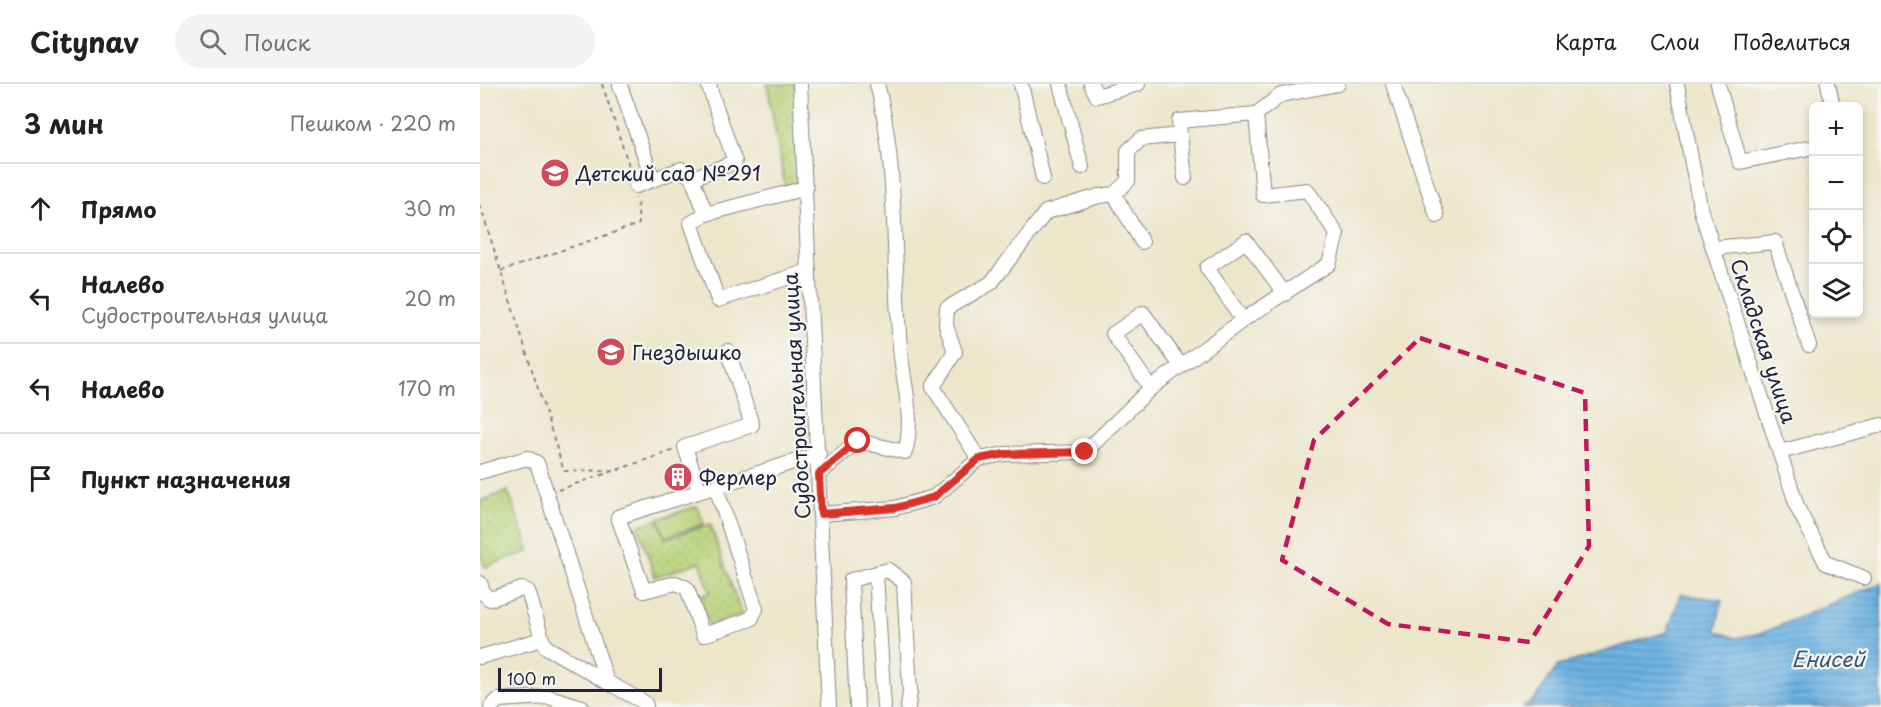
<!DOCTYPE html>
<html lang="ru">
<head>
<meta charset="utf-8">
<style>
	body { margin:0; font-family:"Playpen Sans",sans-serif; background:#f2f2f2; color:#202124 }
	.controls { position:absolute; right:18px; top:18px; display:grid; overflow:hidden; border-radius:9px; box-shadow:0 3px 9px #0003 }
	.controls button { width:54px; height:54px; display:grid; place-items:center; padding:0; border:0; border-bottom:2px solid #e0e0e0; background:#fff; color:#202124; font:30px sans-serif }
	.scale { position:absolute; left:18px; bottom:15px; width:164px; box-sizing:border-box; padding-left:6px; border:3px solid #22223b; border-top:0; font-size:16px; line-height:21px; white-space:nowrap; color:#22223b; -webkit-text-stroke:4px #f6f6f2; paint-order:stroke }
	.stop { position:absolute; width:18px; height:18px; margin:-14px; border:4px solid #d93025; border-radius:50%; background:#fff }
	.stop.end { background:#d93025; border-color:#fff; box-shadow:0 2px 6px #0008 }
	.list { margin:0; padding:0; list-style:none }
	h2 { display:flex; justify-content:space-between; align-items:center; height:78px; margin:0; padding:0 24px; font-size:26px }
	h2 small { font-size:20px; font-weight:400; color:#757577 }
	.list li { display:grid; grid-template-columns:39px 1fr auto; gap:18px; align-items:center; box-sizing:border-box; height:90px; padding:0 24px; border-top:2px solid #e0e0e0 }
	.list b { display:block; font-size:22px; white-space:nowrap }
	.list p { margin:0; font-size:20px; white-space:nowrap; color:#757577 }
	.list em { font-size:20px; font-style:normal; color:#757577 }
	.icon { flex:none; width:33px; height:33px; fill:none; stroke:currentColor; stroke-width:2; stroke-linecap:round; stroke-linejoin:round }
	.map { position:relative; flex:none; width:1401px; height:623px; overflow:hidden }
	header { display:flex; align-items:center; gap:36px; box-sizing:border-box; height:84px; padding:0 30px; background:#fff; border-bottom:2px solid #e0e0e0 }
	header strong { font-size:28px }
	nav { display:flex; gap:33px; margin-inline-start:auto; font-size:21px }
	.search { width:420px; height:54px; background:#f2f2f2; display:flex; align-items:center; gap:15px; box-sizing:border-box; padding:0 21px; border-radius:33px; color:#757577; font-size:22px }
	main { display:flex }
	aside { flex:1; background:#fff }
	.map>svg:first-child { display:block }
	.green { fill:#b6cf75; stroke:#6c7858; stroke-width:1.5 }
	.park { fill:url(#park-dots); stroke:#6c7858; stroke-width:1.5 }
	.water { fill:url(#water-rules); stroke:#476a8f; stroke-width:1.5 }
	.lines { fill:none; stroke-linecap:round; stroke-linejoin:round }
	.minor-casing { stroke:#888483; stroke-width:16 }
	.path { stroke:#888483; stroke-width:2; stroke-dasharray:4.5 4.5; stroke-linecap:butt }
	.minor { stroke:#fff; stroke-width:14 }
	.route { stroke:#d93025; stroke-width:8 }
	.marked { fill:none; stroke:#c2185b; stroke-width:4.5; stroke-dasharray:12 8; stroke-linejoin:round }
	.labels { text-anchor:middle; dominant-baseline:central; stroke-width:4.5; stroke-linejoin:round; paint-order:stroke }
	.poi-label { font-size:20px; fill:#22223b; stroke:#f6f6f2; text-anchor:start }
	.street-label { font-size:20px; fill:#22223b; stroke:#f6f6f2 }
	.water-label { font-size:21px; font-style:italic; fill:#3c5476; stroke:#f6f6f2 }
</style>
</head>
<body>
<header>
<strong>Citynav</strong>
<div class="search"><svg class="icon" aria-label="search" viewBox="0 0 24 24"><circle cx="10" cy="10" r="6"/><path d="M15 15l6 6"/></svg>Поиск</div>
<nav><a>Карта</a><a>Слои</a><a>Поделиться</a></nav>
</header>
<main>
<aside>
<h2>3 мин<small>Пешком · 220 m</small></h2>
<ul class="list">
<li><svg class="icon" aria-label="ahead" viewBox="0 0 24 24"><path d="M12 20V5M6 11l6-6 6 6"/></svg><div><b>Прямо</b></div><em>30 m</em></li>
<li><svg class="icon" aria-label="left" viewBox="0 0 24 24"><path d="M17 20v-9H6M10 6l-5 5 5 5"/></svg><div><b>Налево</b><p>Судостроительная улица</p></div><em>20 m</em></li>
<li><svg class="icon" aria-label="left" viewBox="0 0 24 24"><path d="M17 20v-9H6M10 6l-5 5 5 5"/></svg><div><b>Налево</b></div><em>170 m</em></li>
<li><svg class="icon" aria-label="arrive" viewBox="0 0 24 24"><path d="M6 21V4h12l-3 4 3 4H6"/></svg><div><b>Пункт назначения</b></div></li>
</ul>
</aside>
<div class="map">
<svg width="1401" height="623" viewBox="0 0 1401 623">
	<defs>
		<pattern id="park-dots" width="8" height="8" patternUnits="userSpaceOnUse" patternTransform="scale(1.5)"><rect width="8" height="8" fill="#b6cf75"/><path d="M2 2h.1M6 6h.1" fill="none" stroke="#9cb166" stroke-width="1.8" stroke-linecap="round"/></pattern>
		<pattern id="water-rules" width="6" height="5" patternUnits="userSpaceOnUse" patternTransform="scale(1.5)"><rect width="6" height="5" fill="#6cb2e3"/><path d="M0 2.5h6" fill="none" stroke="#5890b9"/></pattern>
	</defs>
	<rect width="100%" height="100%" fill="#f6f6f2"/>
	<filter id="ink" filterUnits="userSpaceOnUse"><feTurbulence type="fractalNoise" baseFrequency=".0167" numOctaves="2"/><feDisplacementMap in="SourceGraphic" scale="12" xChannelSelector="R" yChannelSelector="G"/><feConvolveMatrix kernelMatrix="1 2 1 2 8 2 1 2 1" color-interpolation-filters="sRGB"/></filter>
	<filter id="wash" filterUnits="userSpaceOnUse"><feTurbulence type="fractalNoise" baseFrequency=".008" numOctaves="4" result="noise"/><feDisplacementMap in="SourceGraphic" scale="24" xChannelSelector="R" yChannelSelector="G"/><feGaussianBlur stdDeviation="1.35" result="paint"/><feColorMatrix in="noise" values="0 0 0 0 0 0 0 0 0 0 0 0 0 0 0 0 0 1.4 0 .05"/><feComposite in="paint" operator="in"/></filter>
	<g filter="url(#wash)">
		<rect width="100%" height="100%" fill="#ede6cb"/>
		<polygon class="green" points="217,422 224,440 185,453 179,435"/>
		<g class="park">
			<polygon points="287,0 316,0 322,100 305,103"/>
			<polygon points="28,407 50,467 5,483 0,470 0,417"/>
			<polygon points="178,435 185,455 230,440 262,531 229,542 219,512 230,508 220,478 175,493 158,442"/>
		</g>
		<polygon class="water" points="1401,499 1401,623 1041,623 1053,617 1078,582 1187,548 1201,510 1242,516 1236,547 1256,554 1282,549"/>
	</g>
	<g filter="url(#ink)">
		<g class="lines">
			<g class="minor-casing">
				<g id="minor">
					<polyline points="320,0 349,623"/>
					<polyline points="541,0 563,94"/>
					<polyline points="580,0 602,83"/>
					<polyline points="611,0 617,12 658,0"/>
					<polyline points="913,0 957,132"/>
					<polyline points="1197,0 1221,127 1318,425 1346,479 1384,494"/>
					<polyline points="1238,0 1260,78 1334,63"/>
					<polyline points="1348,0 1353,22"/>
					<polyline points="140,1 173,96"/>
					<polyline points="776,30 783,111 827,106 857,150 849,180 763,236 671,304 605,368 525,370 499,375 453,303 475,268 466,241 467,224 511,199 566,128 619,112 634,110 648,97 648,67 661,55 700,51 699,37 776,30 801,11 858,0"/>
					<polyline points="700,51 705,94"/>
					<polyline points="156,102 201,85 212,94"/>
					<polyline points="326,104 226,130 211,139 238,216 329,187"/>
					<polyline points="634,110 662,158"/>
					<polyline points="226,130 212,94 255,78 229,3 230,0"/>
					<polyline points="1234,164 1295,158 1329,261"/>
					<polyline points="763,236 727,184 766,157 805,210"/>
					<polyline points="248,267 272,341 205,363 219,406 236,403 276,525 271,535 223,551 207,504 196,499 164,507 138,433 339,370"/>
					<polyline points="671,304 633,250 663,229 701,282"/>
					<polyline points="1300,368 1401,341"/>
					<polyline points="0,388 47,374 57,379 127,598 165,619 166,623"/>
					<path d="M339,390L378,357L425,368C435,336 423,297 420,264C413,181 418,80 397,0"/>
					<polyline points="341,430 415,424 454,413 499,375"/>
					<polyline points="396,490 404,623"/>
					<polyline points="0,499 4,510 10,515 42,505 48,507 62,555 0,573"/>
					<polyline points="62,555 66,563 127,598"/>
					<polyline points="11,623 18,616 69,613 102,623"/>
					<polyline points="377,623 371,496 408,486 424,498 430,607 428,623"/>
				</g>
			</g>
			<g class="path">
				<polyline points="122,0 152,91"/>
				<polyline points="0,121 84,387 140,386"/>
				<polyline points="21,187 159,140 157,114"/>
				<polyline points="78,406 195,366"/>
			</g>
			<use href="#minor" class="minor"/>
		</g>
	</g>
	<g class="lines" filter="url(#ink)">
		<polyline class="route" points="378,357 339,390 341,430 415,424 454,413 499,375 525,370 605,368"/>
	</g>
	<path class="marked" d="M940,254L1105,309L1109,462L1050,558L908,540L802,476L834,356Z"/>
	<defs>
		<g id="school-disc" transform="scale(1.5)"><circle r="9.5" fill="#d1495b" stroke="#f6f6f2"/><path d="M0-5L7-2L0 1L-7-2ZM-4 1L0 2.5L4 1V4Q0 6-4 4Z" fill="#fff"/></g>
		<g id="building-disc" transform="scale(1.5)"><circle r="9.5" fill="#d1495b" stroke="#f6f6f2"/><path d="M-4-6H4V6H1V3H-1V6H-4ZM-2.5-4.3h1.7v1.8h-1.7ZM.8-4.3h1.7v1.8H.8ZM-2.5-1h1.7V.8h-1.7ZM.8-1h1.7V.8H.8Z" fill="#fff"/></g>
	</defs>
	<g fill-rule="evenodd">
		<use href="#school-disc" x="75" y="89"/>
		<use href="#school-disc" x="131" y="268"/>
		<use href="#building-disc" x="198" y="393"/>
	</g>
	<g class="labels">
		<g class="poi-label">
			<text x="96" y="89">Детский сад №291</text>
			<text x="152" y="268">Гнездышко</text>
			<text x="219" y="393">Фермер</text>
		</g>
		<g class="street-label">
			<text transform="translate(1284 257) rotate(72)">Складская улица</text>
			<text transform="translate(316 312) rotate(-93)">Судостроительная улица</text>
		</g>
		<g class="water-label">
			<text x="1348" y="574">Енисей</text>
		</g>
	</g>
</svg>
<div class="controls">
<button>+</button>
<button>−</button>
<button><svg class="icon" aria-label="locate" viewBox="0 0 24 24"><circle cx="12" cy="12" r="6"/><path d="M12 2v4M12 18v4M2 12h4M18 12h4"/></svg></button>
<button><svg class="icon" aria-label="layers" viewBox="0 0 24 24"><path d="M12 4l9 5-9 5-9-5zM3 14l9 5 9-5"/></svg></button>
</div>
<div class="scale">100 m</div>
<div class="stop" style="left:378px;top:357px"></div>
<div class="stop end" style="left:605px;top:368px"></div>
</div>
</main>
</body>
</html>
